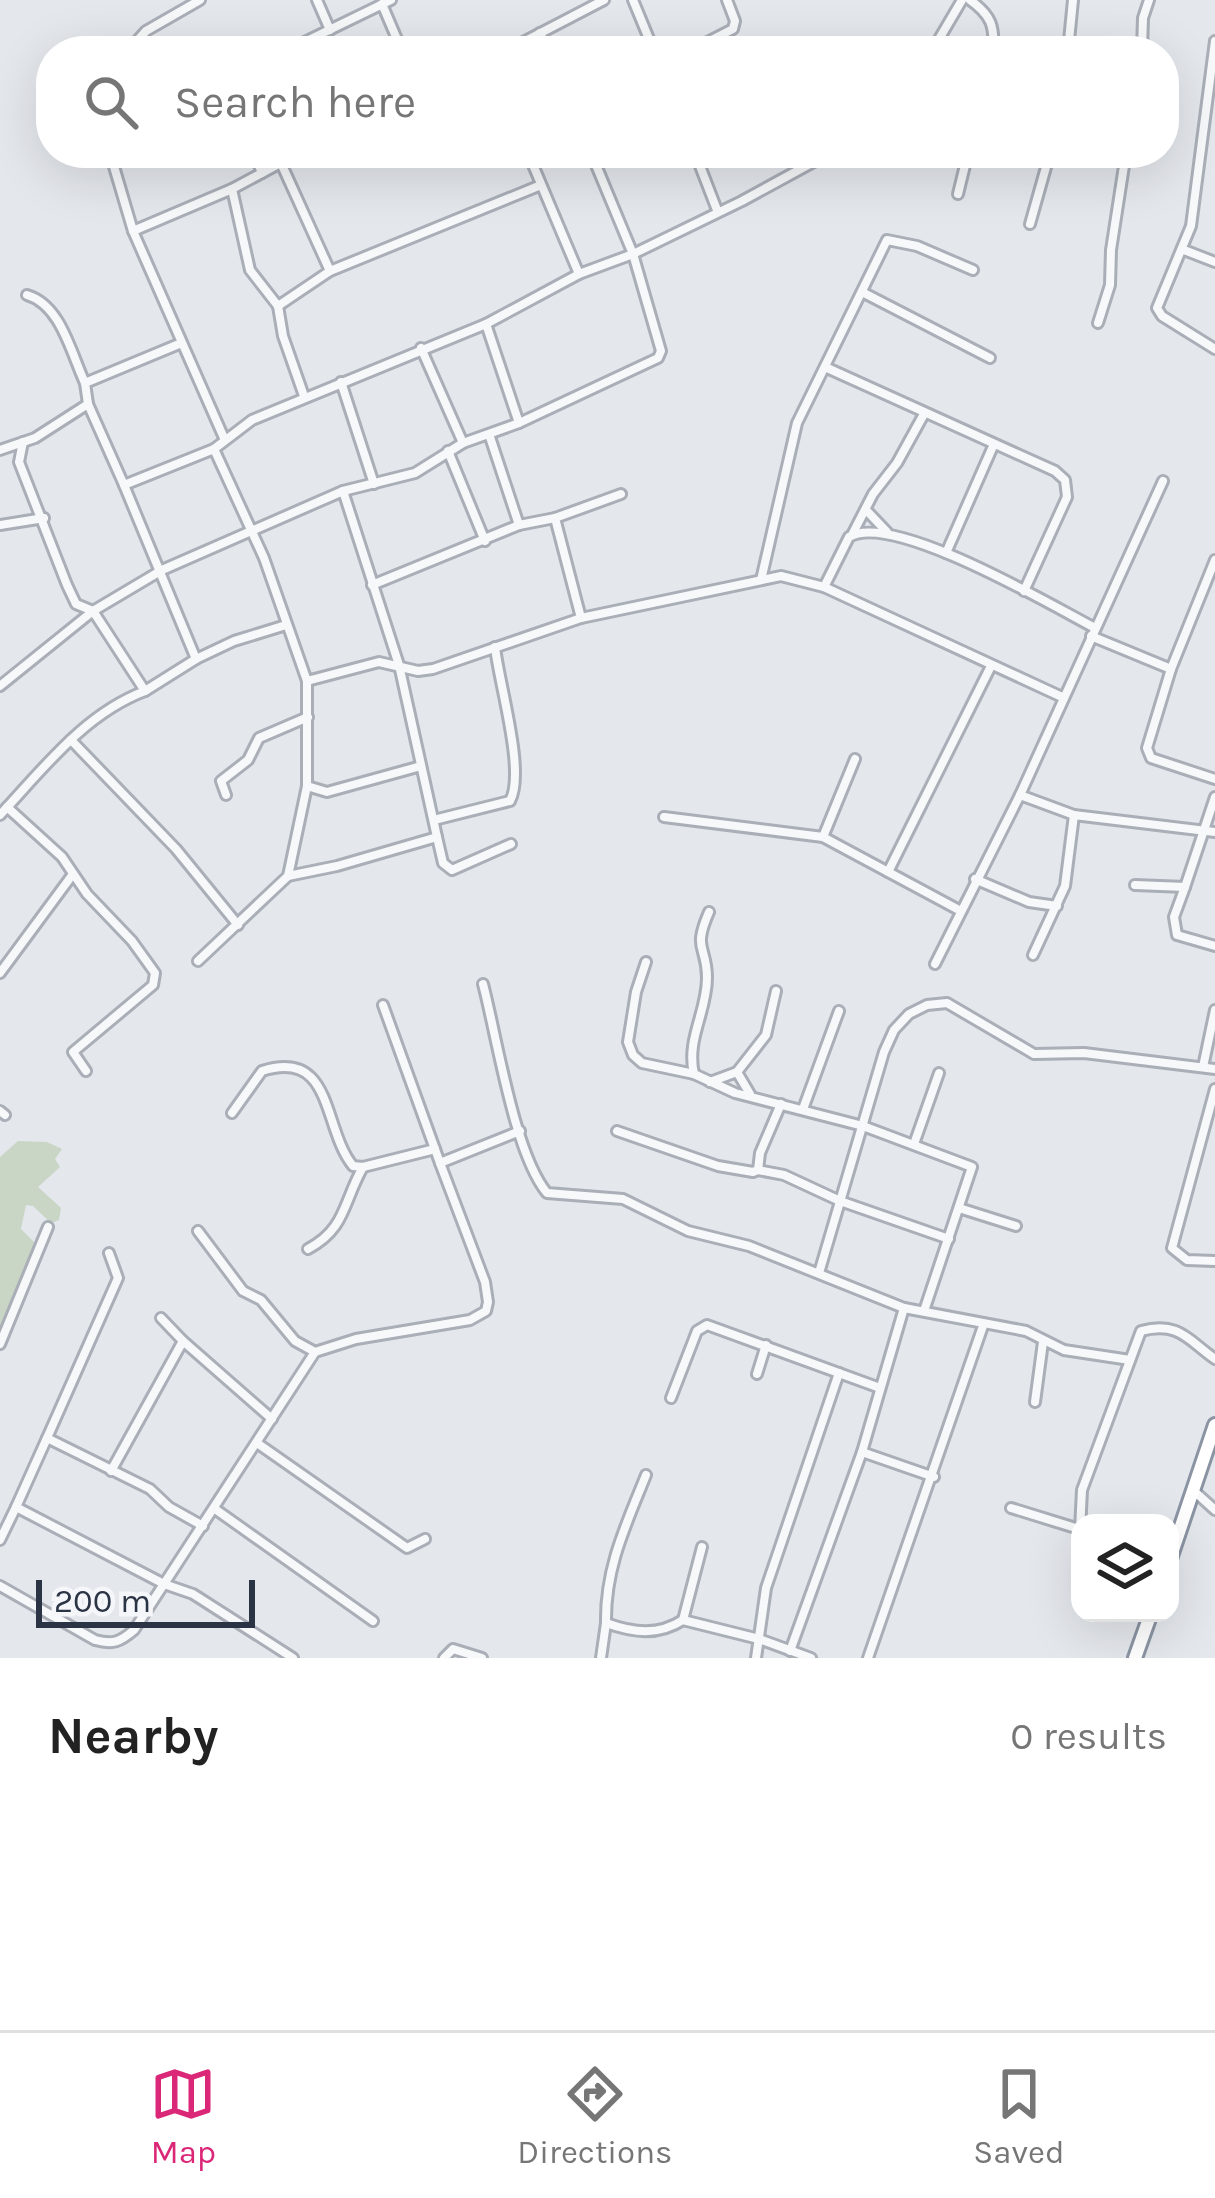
<!DOCTYPE html>
<html lang="en">
<head>
<meta charset="utf-8">
<style>
	body { margin:0; font-family:Karla,sans-serif; background:#f6f6f6; color:#222 }
	.controls { position:absolute; right:36px; bottom:36px; display:grid; overflow:hidden; border-radius:24px; box-shadow:0 12px 48px #0002 }
	.controls button { width:108px; height:108px; display:grid; place-items:center; padding:0; border:0; border-bottom:3px solid #e0e0e0; background:#fff; color:#222; font:60px sans-serif }
	.scale { position:absolute; left:36px; bottom:30px; width:219px; box-sizing:border-box; padding-left:12px; border:6px solid #2b3445; border-top:0; font-size:33px; line-height:42px; white-space:nowrap; color:#2b3445; -webkit-text-stroke:9px #f4f6f9; paint-order:stroke }
	.list { margin:0; padding:0; list-style:none }
	h2 { display:flex; justify-content:space-between; align-items:center; height:156px; margin:0; padding:0 48px; font-size:51px }
	h2 small { font-size:39px; font-weight:400; color:#767676 }
	.icon { flex:none; width:66px; height:66px; fill:none; stroke:currentColor; stroke-width:2; stroke-linecap:round; stroke-linejoin:round }
	.map { position:relative; flex:none; width:1215px; height:1658px; overflow:hidden }
	.search { position:absolute; background:#fff; box-shadow:0 12px 48px #0002; left:36px; right:36px; top:36px; height:132px; display:flex; align-items:center; gap:30px; box-sizing:border-box; padding:0 42px; border-radius:48px; color:#767676; font-size:45px }
	.sheet { height:372px; background:#fff }
	nav { display:flex; justify-content:space-around; align-items:center; box-sizing:border-box; height:168px; border-top:3px solid #e0e0e0; background:#fff; font-size:33px; color:#767676 }
	nav a { display:grid; justify-items:center; gap:6px }
	nav .on { color:#db2777 }
	.map>svg:first-child { display:block }
	.green { fill:#c9d6c5 }
	.lines { fill:none; stroke-linecap:round; stroke-linejoin:round }
	.minor-casing { stroke:#a9aeb7; stroke-width:14 }
	.highway-casing { stroke:#8b94a3; stroke-width:18 }
	.minor { stroke:#f7f8fa; stroke-width:8 }
	.highway { stroke:#fff; stroke-width:12 }
</style>
</head>
<body>
<div class="map">
<svg width="1215" height="1658" viewBox="0 0 1215 1658">
	<rect width="100%" height="100%" fill="#e4e7ec"/>
	<polygon class="green" points="18,1141 47,1142 62,1149 55,1159 60,1167 38,1187 61,1208 59,1220 51,1223 33,1206 26,1205 21,1229 37,1245 0,1336 0,1157"/>
	<g class="lines">
		<g class="minor-casing">
			<g id="minor">
				<polyline points="317,0 330,30"/>
				<polyline points="633,0 654,51"/>
				<path d="M970,0C991,15 995,26 993,51"/>
				<polyline points="382,4 402,51"/>
				<polyline points="540,33 548,51"/>
				<polyline points="1215,41 1191,226 1157,308 1162,316 1215,349"/>
				<polyline points="128,51 146,31 200,0"/>
				<polyline points="286,51 391,0"/>
				<polyline points="506,51 604,0"/>
				<polyline points="690,51 733,29 735,21 727,0"/>
				<polyline points="932,51 962,0"/>
				<polyline points="1068,51 1073,0"/>
				<polyline points="1142,51 1143,18 1149,0"/>
				<polyline points="110,153 133,231 224,438"/>
				<polyline points="254,153 262,173"/>
				<polyline points="528,153 579,274"/>
				<polyline points="695,153 717,210"/>
				<polyline points="281,163 330,271"/>
				<polyline points="232,189 250,270 278,306 283,336 304,396"/>
				<polyline points="958,194 968,153"/>
				<polyline points="1030,224 1050,153"/>
				<polyline points="133,231 232,189 299,153"/>
				<polyline points="1184,250 1215,262"/>
				<polyline points="862,292 990,358"/>
				<path d="M27,295C61,305 71,353 85,383"/>
				<polyline points="278,306 330,271 541,185"/>
				<polyline points="1098,323 1110,285 1111,250 1126,153"/>
				<polyline points="421,348 463,443"/>
				<polyline points="825,367 1055,471 1065,480 1067,497 1024,591"/>
				<polyline points="341,382 374,484"/>
				<polyline points="88,404 85,383 179,344"/>
				<polyline points="519,423 658,358 661,351 633,254 591,153"/>
				<polyline points="490,437 519,525 555,518 621,494"/>
				<polyline points="23,442 19,462 67,585 76,604 93,611 145,691 196,659 124,485 214,449 264,558 307,681 379,662 418,671 433,669 581,618 781,576 824,587 1062,697"/>
				<polyline points="214,449 252,420 486,324 579,274 633,254 742,201 830,153"/>
				<polyline points="0,450 35,438 88,404 124,485"/>
				<polyline points="448,451 485,541"/>
				<polyline points="1163,481 1020,795 1074,815 1215,832"/>
				<polyline points="343,491 415,473 463,443 519,423 486,324"/>
				<polyline points="867,511 887,532"/>
				<polyline points="555,518 581,618"/>
				<polyline points="0,525 44,518"/>
				<polyline points="853,533 873,494 897,463 924,414"/>
				<polyline points="946,553 994,444"/>
				<polyline points="1215,560 1171,669 1147,748 1151,758 1215,779"/>
				<polyline points="761,580 797,423 887,240 917,246 973,270"/>
				<polyline points="372,585 519,525"/>
				<path d="M824,587L849,537C892,511 1051,605 1095,628"/>
				<polyline points="1091,636 1171,669"/>
				<polyline points="196,659 234,641 286,625"/>
				<polyline points="0,686 93,611 162,570 343,491 399,665 437,837 337,866 288,876"/>
				<polyline points="71,740 176,849 238,925"/>
				<polyline points="307,786 327,792 421,766"/>
				<polyline points="226,795 221,781 248,760 259,738 308,717"/>
				<polyline points="7,807 62,857 87,894 132,941 155,973 153,985 73,1052 86,1071"/>
				<path d="M0,815C43,769 84,714 145,691"/>
				<polyline points="664,817 823,837 959,910"/>
				<path d="M434,820L510,801C526,772 499,684 495,647"/>
				<polyline points="437,837 443,863 452,870 511,844"/>
				<polyline points="823,837 855,759"/>
				<polyline points="888,872 991,666"/>
				<polyline points="975,879 1029,902 1057,906"/>
				<polyline points="1135,885 1185,887 1215,797"/>
				<polyline points="1185,887 1174,917 1177,935 1215,946"/>
				<polyline points="1033,955 1065,886 1074,815"/>
				<polyline points="198,961 288,876 307,786 307,681"/>
				<polyline points="646,962 636,992 628,1042 633,1055 642,1063 694,1074 735,1093 863,1126 972,1167 924,1311"/>
				<polyline points="935,964 1020,795"/>
				<polyline points="0,973 73,874"/>
				<path d="M483,984C497,1037 514,1153 547,1193L623,1199L688,1231L749,1246L904,1308L862,1452L790,1651"/>
				<polyline points="383,1005 440,1163"/>
				<polyline points="1203,1067 1215,1010"/>
				<path d="M694,1074C686,1039 707,1012 707,978C707,945 692,951 709,912"/>
				<polyline points="710,1082 737,1072"/>
				<polyline points="1215,1089 1172,1248 1187,1260 1215,1261"/>
				<polyline points="750,1094 737,1072 766,1035 776,991"/>
				<polyline points="803,1109 839,1011"/>
				<polyline points="0,1111 5,1115"/>
				<path d="M232,1113L262,1071C334,1048 322,1128 353,1166L363,1167L435,1149"/>
				<polyline points="617,1131 718,1166 753,1172 758,1170 760,1153 781,1104"/>
				<polyline points="914,1144 939,1073"/>
				<polyline points="758,1170 784,1175 840,1201 949,1239"/>
				<polyline points="959,1208 1016,1226"/>
				<polyline points="198,1231 243,1291 261,1300 295,1341 315,1352"/>
				<path d="M308,1249C346,1229 343,1202 363,1167"/>
				<polyline points="109,1253 118,1278 47,1438 150,1489 169,1507 203,1526"/>
				<polyline points="819,1273 884,1052 894,1030 909,1014 927,1005 947,1003 1034,1054 1084,1053 1215,1069"/>
				<polyline points="904,1308 1026,1331 1064,1350 1130,1360"/>
				<polyline points="183,1341 272,1419"/>
				<polyline points="0,1344 48,1227"/>
				<polyline points="757,1374 766,1345"/>
				<polyline points="671,1398 697,1331 707,1325 880,1388"/>
				<polyline points="1035,1402 1043,1342"/>
				<polyline points="257,1443 407,1548 425,1539"/>
				<polyline points="862,1452 934,1477"/>
				<polyline points="111,1471 183,1341 161,1318"/>
				<polyline points="1194,1491 1215,1510"/>
				<polyline points="16,1507 47,1438"/>
				<polyline points="1011,1508 1079,1529"/>
				<polyline points="215,1509 373,1621"/>
				<path d="M1080,1530L1082,1490L1141,1331C1179,1321 1188,1340 1215,1359"/>
				<polyline points="0,1540 16,1507 164,1584 193,1594 293,1658"/>
				<polyline points="702,1547 683,1620 759,1639 811,1658"/>
				<path d="M0,1586L95,1640C113,1645 120,1642 134,1630L315,1352L356,1339L470,1320L486,1311L488,1302L485,1282L440,1163L520,1131"/>
				<path d="M606,1623C605,1568 626,1525 646,1475"/>
				<polyline points="444,1658 453,1649 482,1658"/>
				<path d="M601,1658L606,1623C634,1633 658,1636 683,1620"/>
				<polyline points="756,1658 766,1588 839,1373"/>
				<polyline points="868,1658 983,1326"/>
			</g>
		</g>
		<g class="highway-casing">
			<g id="highway">
				<polyline points="1170,1559 1215,1425"/>
				<polyline points="1135,1658 1151,1613"/>
			</g>
		</g>
		<use href="#minor" class="minor"/>
		<use href="#highway" class="highway"/>
	</g>
</svg>
<div class="controls">
<button><svg class="icon" aria-label="layers" viewBox="0 0 24 24"><path d="M12 4l9 5-9 5-9-5zM3 14l9 5 9-5"/></svg></button>
</div>
<div class="scale">200 m</div>
<div class="search"><svg class="icon" aria-label="search" viewBox="0 0 24 24"><circle cx="10" cy="10" r="6"/><path d="M15 15l6 6"/></svg>Search here</div>
</div>
<section class="sheet">
<h2>Nearby<small>0 results</small></h2>
<ul class="list">
</ul>
</section>
<nav>
<a class="on"><svg class="icon" aria-label="map" viewBox="0 0 24 24"><path d="M3 6l6-2 6 2 6-2v14l-6 2-6-2-6 2zM9 4v14M15 6v14"/></svg>Map</a>
<a><svg class="icon" aria-label="directions" viewBox="0 0 24 24"><path d="M12 3l9 9-9 9-9-9zM9 14v-3h6M13 9l2 2-2 2"/></svg>Directions</a>
<a><svg class="icon" aria-label="saved" viewBox="0 0 24 24"><path d="M7 4h10v16l-5-4-5 4z"/></svg>Saved</a>
</nav>
</body>
</html>
